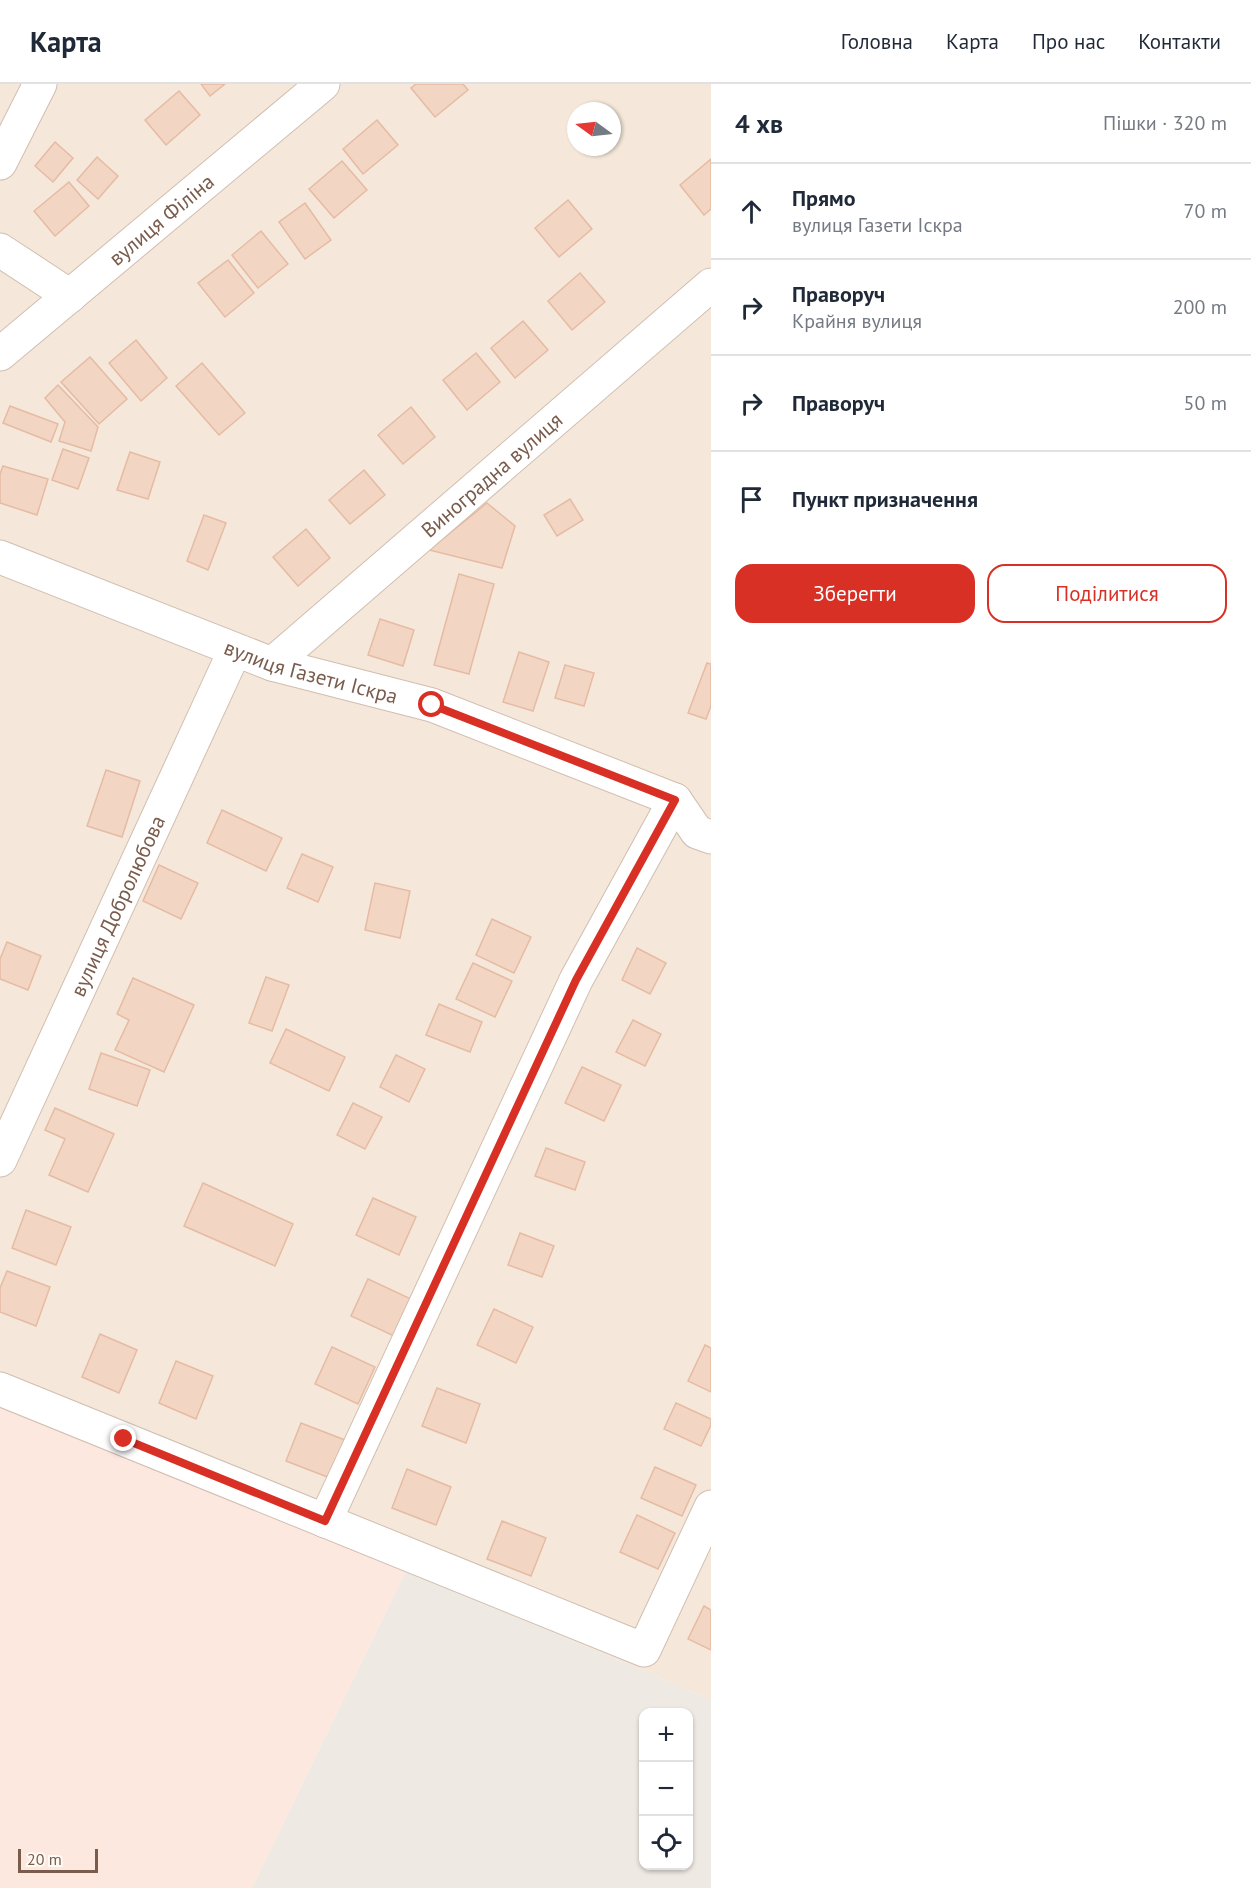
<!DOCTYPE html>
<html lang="uk">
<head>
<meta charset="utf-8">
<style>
	body { margin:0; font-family:"PT Sans",sans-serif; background:#f6f6f7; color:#1f2937 }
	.controls { position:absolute; right:18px; bottom:18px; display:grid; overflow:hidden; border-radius:12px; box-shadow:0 2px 4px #0004 }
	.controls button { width:54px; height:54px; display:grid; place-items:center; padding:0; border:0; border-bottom:2px solid #e0e1e3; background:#fff; color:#1f2937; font:30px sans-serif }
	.compass { position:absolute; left:567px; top:18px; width:54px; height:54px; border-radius:50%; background:#fff; box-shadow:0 2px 4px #0004; rotate:285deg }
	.scale { position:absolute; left:18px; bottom:15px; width:80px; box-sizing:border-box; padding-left:6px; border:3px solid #7a5c4d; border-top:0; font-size:16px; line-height:21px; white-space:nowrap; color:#7a5c4d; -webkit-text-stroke:4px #fffaf3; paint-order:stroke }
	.stop { position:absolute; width:18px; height:18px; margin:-14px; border:4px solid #d93025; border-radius:50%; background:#fff }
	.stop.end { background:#d93025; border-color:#fff; box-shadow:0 2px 6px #0008 }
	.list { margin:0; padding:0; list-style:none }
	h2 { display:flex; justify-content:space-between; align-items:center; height:78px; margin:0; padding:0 24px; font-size:26px }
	h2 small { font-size:20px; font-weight:400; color:#747a83 }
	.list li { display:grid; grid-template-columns:39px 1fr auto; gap:18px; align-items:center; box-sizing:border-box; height:96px; padding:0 24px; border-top:2px solid #e0e1e3 }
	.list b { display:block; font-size:22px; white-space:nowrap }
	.list p { margin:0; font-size:20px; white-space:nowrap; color:#747a83 }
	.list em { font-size:20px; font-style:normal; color:#747a83 }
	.actions { display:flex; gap:12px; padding:18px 24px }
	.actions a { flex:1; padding:14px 0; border:2px solid #d93025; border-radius:18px; text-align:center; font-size:21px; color:#d93025 }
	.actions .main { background:#d93025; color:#fff }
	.icon { flex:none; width:33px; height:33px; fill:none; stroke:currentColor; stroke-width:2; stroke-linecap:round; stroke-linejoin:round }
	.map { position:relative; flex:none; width:711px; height:1804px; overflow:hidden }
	header { display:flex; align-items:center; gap:36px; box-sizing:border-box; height:84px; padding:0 30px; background:#fff; border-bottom:2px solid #e0e1e3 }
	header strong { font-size:28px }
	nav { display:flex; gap:33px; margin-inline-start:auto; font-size:21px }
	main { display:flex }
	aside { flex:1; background:#fff }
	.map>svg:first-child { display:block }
	.residential { fill:#f5e8da; fill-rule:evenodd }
	.commercial { fill:#fde8e0 }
	.industrial { fill:#efe9e4; fill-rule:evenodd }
	.building { fill:#f3d5c3; stroke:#e6bba3; stroke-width:1.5 }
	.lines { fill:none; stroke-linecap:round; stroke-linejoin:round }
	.minor-casing { stroke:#d1beb0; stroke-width:35 }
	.minor { stroke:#fff; stroke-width:33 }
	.route { stroke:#d93025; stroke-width:8 }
	.labels { text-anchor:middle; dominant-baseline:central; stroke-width:4.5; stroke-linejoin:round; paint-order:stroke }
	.street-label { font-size:21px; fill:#7a5c4d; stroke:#fffaf3 }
</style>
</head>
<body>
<header>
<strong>Карта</strong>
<nav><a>Головна</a><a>Карта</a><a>Про нас</a><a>Контакти</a></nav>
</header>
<main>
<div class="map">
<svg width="711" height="1804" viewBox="0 0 711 1804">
	<rect width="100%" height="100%" fill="#fdf6ec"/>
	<path class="residential" d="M0,0H711V1616L407,1485L0,1323ZM576,27H612V63H576Z"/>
	<polygon class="commercial" points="0,1323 407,1485 252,1804 0,1804"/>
	<path class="industrial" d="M407,1485L711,1616V1804H252ZM644,1628H688V1782H644Z"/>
	<g class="building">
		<polygon points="201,0 225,0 210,12"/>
		<polygon points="416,0 463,0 468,6 435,33 411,4"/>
		<polygon points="179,7 200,31 166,61 145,36"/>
		<polygon points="377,36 398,61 363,90 343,65"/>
		<polygon points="55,58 73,74 53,98 35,82"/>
		<polygon points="97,73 118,92 98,115 77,96"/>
		<polygon points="711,75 711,125 704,131 680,101"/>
		<polygon points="342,77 367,106 334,134 309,105"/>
		<polygon points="69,98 89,122 55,152 34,127"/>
		<polygon points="568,116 592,145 559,173 535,144"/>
		<polygon points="305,119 331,156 305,175 279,138"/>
		<polygon points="261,147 288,180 258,204 232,171"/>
		<polygon points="228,176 254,209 225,233 198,199"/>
		<polygon points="580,189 605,218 572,246 548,217"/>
		<polygon points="523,237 548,266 515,294 491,264"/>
		<polygon points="136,256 167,294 141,317 109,279"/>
		<polygon points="476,269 500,298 467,326 443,296"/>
		<polygon points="90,273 127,315 99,340 61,298"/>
		<polygon points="202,279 245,329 219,351 176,302"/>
		<polygon points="58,301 98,343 91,367 59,357 65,338 45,314"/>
		<polygon points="10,322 58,340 51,358 3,339"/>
		<polygon points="411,323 435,353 403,380 378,351"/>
		<polygon points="63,365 89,374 78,405 52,396"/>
		<polygon points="130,368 160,378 148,415 117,406"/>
		<polygon points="3,382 48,395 37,431 0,419 0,390"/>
		<polygon points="364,386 385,411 350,440 329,416"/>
		<polygon points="570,415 583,436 557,452 544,431"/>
		<polygon points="487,419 515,442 502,484 429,466"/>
		<polygon points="204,431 226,439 208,486 187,477"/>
		<polygon points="306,445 330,474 298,502 273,473"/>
		<polygon points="459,490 494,500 469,590 434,581"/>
		<polygon points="380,535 414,546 403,582 368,571"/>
		<polygon points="519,568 549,578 533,627 503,618"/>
		<polygon points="707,579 711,580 711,622 706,635 688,629"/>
		<polygon points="565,581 594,589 584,622 555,614"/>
		<polygon points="106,686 140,697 122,753 87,742"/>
		<polygon points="222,726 282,754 266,787 207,759"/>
		<polygon points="302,770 333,783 318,818 287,804"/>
		<polygon points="159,781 198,799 181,835 143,817"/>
		<polygon points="375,799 410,807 400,854 365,846"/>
		<polygon points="492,835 531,853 514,889 476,871"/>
		<polygon points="7,858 41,872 28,906 0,895 0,875"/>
		<polygon points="637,864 666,879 650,910 622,896"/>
		<polygon points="473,879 512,897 495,933 456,915"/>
		<polygon points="266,893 289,901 272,947 249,939"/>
		<polygon points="133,894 194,921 164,988 115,966 129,936 117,930"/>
		<polygon points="439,920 482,938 470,968 426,951"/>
		<polygon points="633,936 661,950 645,982 616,968"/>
		<polygon points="286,945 345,973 329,1007 270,979"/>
		<polygon points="101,969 150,986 137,1022 89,1005"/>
		<polygon points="396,971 425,985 409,1018 380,1003"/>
		<polygon points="582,983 621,1001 604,1037 565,1019"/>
		<polygon points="353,1019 382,1033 365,1065 337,1051"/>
		<polygon points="55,1024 114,1050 88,1108 49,1091 65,1055 45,1046"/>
		<polygon points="546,1064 585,1078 575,1106 535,1092"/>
		<polygon points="203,1099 293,1140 275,1182 184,1142"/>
		<polygon points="373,1114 416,1133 399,1171 356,1151"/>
		<polygon points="26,1126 71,1143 56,1181 12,1164"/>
		<polygon points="520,1149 554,1162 542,1193 508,1181"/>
		<polygon points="7,1187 50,1203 36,1242 0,1228 0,1204"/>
		<polygon points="368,1195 411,1215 394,1252 351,1232"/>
		<polygon points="494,1225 533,1243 516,1279 477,1261"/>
		<polygon points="100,1250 137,1266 119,1309 82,1293"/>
		<polygon points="705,1261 711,1264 711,1308 688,1297"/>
		<polygon points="332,1263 375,1283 358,1320 315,1300"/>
		<polygon points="176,1277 213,1292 196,1335 159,1319"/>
		<polygon points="437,1304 480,1320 466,1359 422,1342"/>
		<polygon points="676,1319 711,1335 711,1341 701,1362 664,1345"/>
		<polygon points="301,1339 345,1356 330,1394 286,1377"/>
		<polygon points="655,1383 696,1401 682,1432 641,1414"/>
		<polygon points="407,1385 451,1403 436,1441 392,1424"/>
		<polygon points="637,1431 675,1449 658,1485 620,1468"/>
		<polygon points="502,1437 546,1454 531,1492 487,1475"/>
		<polygon points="704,1522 711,1526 711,1566 688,1555"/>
	</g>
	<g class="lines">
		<g class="minor-casing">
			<g id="minor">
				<polyline points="0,79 40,0"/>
				<polyline points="0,166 70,212"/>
				<path id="s1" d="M0,270L323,0"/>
				<path id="s2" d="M0,473L272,580L432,621L675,716L697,748L711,753"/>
				<path id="s3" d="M272,580L711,201"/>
				<path id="s4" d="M0,1076L235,566"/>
				<polyline points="0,1305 644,1566 711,1423"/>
				<polyline points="325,1437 576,896 675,716"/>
			</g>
		</g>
		<use href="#minor" class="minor"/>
	</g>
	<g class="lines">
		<polyline class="route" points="124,1355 325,1437 576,896 675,716 432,621"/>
	</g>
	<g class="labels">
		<g class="street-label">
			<text stroke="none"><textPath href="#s1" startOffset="210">вулиця Філіна</textPath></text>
			<text stroke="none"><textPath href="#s3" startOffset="290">Виноградна вулиця</textPath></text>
			<text stroke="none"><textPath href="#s2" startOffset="332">вулиця Газети Іскра</textPath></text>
			<text stroke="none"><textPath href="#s4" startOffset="280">вулиця Добролюбова</textPath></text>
		</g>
	</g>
</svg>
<div class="controls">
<button>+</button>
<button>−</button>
<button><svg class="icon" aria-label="locate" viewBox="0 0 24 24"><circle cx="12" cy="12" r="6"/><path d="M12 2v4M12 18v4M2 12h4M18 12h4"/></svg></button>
</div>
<svg class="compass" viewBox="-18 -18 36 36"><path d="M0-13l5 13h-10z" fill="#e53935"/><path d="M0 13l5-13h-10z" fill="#747a83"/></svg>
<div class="scale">20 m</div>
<div class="stop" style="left:432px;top:621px"></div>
<div class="stop end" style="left:124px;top:1355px"></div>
</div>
<aside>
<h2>4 хв<small>Пішки · 320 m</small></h2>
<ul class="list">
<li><svg class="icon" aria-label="ahead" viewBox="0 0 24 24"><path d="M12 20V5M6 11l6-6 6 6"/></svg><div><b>Прямо</b><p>вулиця Газети Іскра</p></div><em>70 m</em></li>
<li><svg class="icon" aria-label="right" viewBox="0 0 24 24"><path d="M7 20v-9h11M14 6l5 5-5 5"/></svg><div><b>Праворуч</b><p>Крайня вулиця</p></div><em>200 m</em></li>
<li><svg class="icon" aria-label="right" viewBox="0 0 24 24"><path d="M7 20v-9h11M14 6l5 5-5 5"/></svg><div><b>Праворуч</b></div><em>50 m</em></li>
<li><svg class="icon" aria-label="arrive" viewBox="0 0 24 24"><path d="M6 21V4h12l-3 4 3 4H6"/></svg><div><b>Пункт призначення</b></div></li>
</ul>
<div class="actions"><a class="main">Зберегти</a><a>Поділитися</a></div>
</aside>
</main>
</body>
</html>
